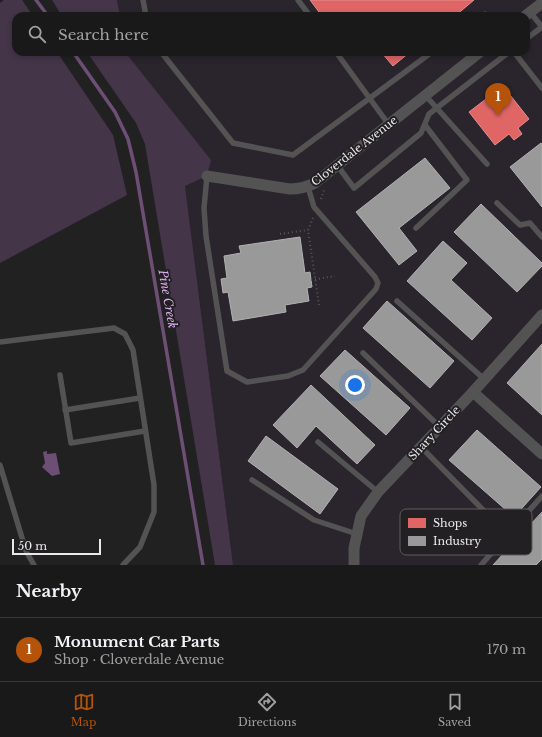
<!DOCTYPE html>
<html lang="en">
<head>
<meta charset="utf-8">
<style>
	body { margin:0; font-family:"Libre Baskerville",serif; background:#232223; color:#f1f3f6 }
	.scale { position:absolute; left:12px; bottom:10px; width:89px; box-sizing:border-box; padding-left:4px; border:2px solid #e9e8ea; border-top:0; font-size:11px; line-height:14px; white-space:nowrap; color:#e9e8ea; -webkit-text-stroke:3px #222023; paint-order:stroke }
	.you { position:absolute; left:355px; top:385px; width:14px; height:14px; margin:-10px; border:3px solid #fff; border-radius:50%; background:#1a73e8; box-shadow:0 0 0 6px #1a73e833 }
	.badge { display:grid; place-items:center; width:26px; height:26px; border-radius:50%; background:#b45309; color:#fff; font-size:13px; font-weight:700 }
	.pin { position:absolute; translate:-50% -33px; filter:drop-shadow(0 1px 2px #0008) }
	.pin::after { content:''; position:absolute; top:21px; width:14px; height:12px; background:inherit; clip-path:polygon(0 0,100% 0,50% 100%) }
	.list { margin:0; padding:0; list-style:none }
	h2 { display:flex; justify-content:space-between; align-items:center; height:52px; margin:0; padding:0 16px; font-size:17px }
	h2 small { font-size:13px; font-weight:400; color:#9fa0a2 }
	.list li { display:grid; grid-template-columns:26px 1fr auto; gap:12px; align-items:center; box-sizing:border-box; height:64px; padding:0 16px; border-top:1px solid #383839 }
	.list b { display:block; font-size:15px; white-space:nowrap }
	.list p { margin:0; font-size:13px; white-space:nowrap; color:#9fa0a2 }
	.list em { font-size:13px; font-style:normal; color:#9fa0a2 }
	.icon { flex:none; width:22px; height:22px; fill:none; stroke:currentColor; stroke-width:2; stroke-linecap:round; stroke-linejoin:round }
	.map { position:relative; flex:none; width:542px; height:565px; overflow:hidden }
	.search { position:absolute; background:#1a191a; box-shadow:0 2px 6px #0003; left:12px; right:12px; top:12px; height:44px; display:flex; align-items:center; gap:10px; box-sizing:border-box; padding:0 14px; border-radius:12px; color:#9fa0a2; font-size:15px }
	.sheet { height:116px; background:#1a191a }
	nav { display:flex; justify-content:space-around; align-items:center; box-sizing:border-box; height:56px; border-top:1px solid #383839; background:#1a191a; font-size:11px; color:#9fa0a2 }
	nav a { display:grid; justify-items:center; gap:2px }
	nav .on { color:#b45309 }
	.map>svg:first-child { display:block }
	.built { fill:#2a242c }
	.green { fill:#443549 }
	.water { fill:#6d4f76 }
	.shops { fill:#e06666; stroke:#e38d8e }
	.industry { fill:#999; stroke:#b1b1b1 }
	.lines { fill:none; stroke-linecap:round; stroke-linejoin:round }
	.stream { stroke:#6d4f76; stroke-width:3.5 }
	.path { stroke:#585758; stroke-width:2; stroke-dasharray:1 3; stroke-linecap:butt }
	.lane { stroke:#535353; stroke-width:5.5 }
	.street { stroke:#535353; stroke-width:11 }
	.labels { text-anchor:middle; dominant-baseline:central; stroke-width:4; stroke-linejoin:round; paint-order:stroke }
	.street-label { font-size:11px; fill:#e9e8ea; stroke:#222023 }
	.water-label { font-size:12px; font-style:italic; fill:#ddabed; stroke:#222023 }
	.key { fill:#222023; stroke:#5e5c5f; stroke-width:1 }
	.key-label { font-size:11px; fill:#e9e8ea }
</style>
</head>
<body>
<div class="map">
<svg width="542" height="565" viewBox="0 0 542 565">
	<rect width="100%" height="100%" fill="#222122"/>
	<polygon class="built" points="117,0 542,0 542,565 233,565 185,186 207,176 125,52 526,52 526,16 120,16"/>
	<g class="green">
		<polygon points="4,0 22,0 33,16 16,16 16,52 57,52 113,135 127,195 0,263 0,3"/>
		<polygon points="52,0 117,0 120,16 62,16"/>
		<polygon points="87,52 125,52 211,160 207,176 185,186 233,565 215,565 145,144 136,123"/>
	</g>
	<polygon class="water" points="47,451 47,454 56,453 60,474 52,476 42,467 45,463 43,452"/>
	<g class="shops">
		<polygon points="310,0 474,0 455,16 322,16"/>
		<polygon points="381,52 410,52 393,66"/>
		<polygon points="503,86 529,119 518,128 522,134 514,140 509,134 495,145 469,112"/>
	</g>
	<g class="industry">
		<polygon points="541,143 542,145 542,207 510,167"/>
		<polygon points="425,158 450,188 399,228 417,251 399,265 356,212"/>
		<polygon points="481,204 542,263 542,266 517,292 454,232"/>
		<polygon points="300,237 305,273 310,272 312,287 307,288 309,301 285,305 286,312 233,321 228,292 223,293 221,279 227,278 224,256 241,253 239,246"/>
		<polygon points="443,241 467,263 451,280 492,318 472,340 407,281"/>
		<polygon points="387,301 454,361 430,388 363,328"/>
		<polygon points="542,344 542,415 507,383"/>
		<polygon points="345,350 410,408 386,435 320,376"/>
		<polygon points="311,385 375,445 357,464 316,426 297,448 273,425"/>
		<polygon points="477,430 541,487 514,517 449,460"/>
		<polygon points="266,436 338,489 320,514 248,461"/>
		<polygon points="542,512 542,559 536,565 493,565"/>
	</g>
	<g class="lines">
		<g class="stream">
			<polyline points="36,0 48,16"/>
			<polyline points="73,52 115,112 128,139 136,172 203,565"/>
		</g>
		<g class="path">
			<polyline points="321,199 324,190"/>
			<polyline points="313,218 308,230 319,305"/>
			<polyline points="280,234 308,230"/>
			<polyline points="311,280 335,276"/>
		</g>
		<g class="lane">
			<polyline points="143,0 146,16"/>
			<polyline points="298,0 310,16"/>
			<polyline points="530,12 542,27"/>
			<polyline points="482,16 485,14 487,16"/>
			<polyline points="526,39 542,27"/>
			<polyline points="161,52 233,143 293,155 432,52"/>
			<polyline points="336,52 389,125"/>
			<polyline points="514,52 542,88"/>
			<polyline points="425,95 487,164"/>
			<polyline points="337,165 354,188 421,133 429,114 509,52"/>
			<polyline points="207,176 204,208 206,236 227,371 247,382 288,376 303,370 376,289 378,283 375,277 314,207 308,187"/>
			<polyline points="497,203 520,225 530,223 542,237"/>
			<polyline points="416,228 467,180 425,125"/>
			<polyline points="397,301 484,379"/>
			<polyline points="0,342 114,328 125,334 133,350 154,485 154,512 140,547 123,565"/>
			<polyline points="363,353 440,427"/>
			<polyline points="60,375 71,443 145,431"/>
			<polyline points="65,410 140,398"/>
			<polyline points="318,442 378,492"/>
			<polyline points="421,447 493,520"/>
			<polyline points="0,465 26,551 34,565"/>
			<polyline points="252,480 314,520 357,534"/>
			<polyline points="481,565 542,496"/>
		</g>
		<g class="street">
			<polyline points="525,16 542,3"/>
			<path d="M207,176L290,189C300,189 307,187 315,183L480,52"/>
			<polyline points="473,392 542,454"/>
			<polyline points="354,565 354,548 361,516 378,492 473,392 542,315"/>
		</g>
	</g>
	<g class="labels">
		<g class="street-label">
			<text transform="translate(354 151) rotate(-38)">Cloverdale Avenue</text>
			<text transform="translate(434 433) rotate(-47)">Shary Circle</text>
		</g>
		<g class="water-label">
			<text transform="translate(168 299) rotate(80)">Pine Creek</text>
		</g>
	</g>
	<rect x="400" y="509" width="132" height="46" rx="6" class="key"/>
	<rect x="408" y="518" width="18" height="10" fill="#e06666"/>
	<rect x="408" y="536" width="18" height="10" fill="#999"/>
	<g class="key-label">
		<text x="433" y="527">Shops</text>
		<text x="433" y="545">Industry</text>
	</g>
</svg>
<div class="scale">50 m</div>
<div class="you"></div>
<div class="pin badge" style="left:498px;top:116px">1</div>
<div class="search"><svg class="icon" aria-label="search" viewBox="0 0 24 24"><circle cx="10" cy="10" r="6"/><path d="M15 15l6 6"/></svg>Search here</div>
</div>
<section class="sheet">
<h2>Nearby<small></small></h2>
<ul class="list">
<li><span class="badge">1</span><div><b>Monument Car Parts</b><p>Shop · Cloverdale Avenue</p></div><em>170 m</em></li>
</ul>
</section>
<nav>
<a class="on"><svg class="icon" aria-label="map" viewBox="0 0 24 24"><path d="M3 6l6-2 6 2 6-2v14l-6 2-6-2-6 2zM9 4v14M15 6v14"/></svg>Map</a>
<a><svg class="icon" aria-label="directions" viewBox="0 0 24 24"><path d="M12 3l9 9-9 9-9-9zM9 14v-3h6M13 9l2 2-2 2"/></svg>Directions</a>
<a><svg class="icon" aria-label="saved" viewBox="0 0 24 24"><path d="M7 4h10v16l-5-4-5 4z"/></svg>Saved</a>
</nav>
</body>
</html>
